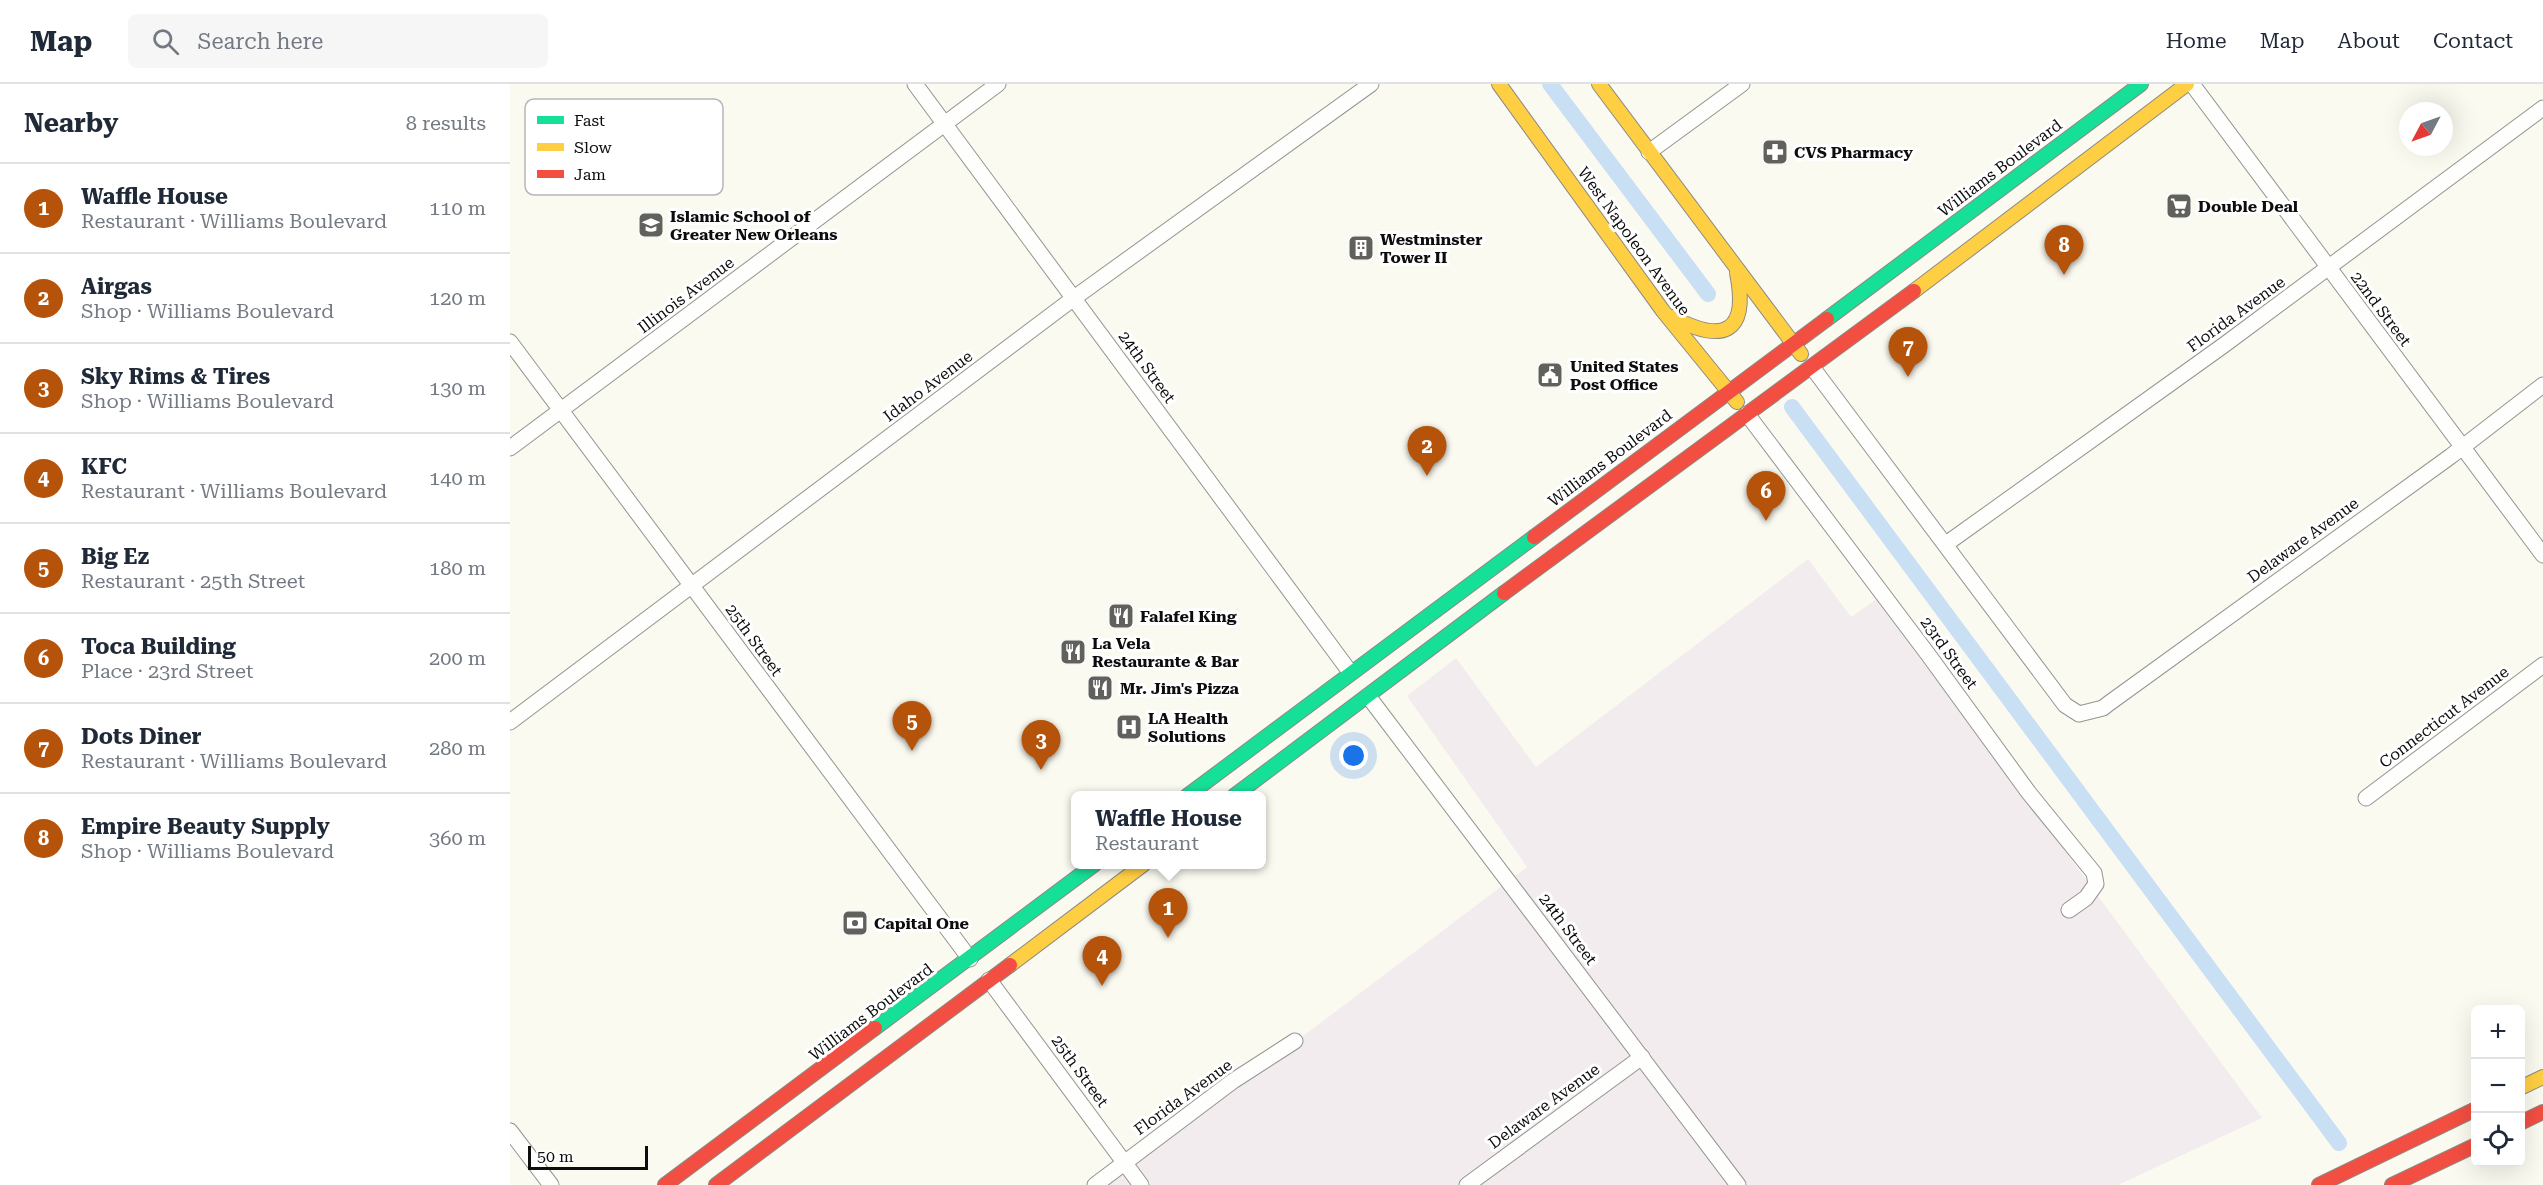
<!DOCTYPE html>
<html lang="en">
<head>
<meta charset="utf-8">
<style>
	body { margin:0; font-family:"Roboto Serif",serif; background:#f6f6f7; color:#1f2937 }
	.controls { position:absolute; right:18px; bottom:18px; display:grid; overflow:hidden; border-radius:9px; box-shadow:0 6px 24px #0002 }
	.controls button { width:54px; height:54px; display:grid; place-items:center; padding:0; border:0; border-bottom:2px solid #e0e1e3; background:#fff; color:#1f2937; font:30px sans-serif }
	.compass { position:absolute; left:1889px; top:18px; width:54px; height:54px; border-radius:50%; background:#fff; box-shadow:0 6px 24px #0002; rotate:229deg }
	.scale { position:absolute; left:18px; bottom:15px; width:120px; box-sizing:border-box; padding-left:6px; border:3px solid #0d0d0d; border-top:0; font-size:16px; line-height:21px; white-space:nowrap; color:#0d0d0d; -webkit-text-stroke:4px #fff; paint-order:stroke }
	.you { position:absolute; left:844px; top:672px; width:21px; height:21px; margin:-15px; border:4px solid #fff; border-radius:50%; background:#1a73e8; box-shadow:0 0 0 9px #1a73e833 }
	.badge { display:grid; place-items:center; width:39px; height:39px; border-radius:50%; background:#b45309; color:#fff; font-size:20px; font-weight:700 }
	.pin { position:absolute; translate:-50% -50px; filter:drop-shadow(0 2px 3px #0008) }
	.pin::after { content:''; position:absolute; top:32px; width:21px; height:18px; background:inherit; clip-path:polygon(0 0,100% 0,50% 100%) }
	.popup { position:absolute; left:561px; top:707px; width:195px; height:78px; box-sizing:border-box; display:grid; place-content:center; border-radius:9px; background:#fff; filter:drop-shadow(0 2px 4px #0005); font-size:20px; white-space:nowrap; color:#747a83 }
	.popup b { font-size:22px; color:#1f2937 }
	.popup::after { content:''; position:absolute; left:50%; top:100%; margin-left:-12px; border:12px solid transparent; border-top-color:#fff }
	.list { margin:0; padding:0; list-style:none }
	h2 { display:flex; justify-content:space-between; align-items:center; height:78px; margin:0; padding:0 24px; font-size:26px }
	h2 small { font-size:20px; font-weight:400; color:#747a83 }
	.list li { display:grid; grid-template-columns:39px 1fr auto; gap:18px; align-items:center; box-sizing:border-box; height:90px; padding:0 24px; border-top:2px solid #e0e1e3 }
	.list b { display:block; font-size:22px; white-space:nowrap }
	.list p { margin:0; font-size:20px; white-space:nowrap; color:#747a83 }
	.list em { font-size:20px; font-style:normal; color:#747a83 }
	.icon { flex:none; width:33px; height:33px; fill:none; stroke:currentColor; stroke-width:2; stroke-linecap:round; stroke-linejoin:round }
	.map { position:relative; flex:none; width:2033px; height:1101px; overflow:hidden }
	header { display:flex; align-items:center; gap:36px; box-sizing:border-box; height:84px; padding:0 30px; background:#fff; border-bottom:2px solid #e0e1e3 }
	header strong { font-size:28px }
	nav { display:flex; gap:33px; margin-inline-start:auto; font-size:21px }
	.search { width:420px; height:54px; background:#f6f6f7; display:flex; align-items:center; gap:15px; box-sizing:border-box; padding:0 21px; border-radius:9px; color:#747a83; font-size:22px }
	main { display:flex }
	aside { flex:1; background:#fff }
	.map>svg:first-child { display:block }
	.industrial { fill:#f3ecee }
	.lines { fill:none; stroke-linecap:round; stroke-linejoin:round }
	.canal { stroke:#c8dff4; stroke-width:16 }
	.street-casing { stroke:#949490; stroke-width:17 }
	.fast-casing { stroke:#8b8a86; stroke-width:16 }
	.slow-casing { stroke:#8b8a86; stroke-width:16 }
	.jam-casing { stroke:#8b8a86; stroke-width:16 }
	.street { stroke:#fefefd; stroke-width:15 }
	.fast { stroke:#16e098; stroke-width:14 }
	.slow { stroke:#ffcf43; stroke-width:14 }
	.jam { stroke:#f24e42; stroke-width:14 }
	.labels { text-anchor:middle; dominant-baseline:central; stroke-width:6; stroke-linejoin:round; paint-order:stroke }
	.poi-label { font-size:16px; font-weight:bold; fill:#0d0d0d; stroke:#fff; text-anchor:start }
	.street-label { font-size:16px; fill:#0d0d0d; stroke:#fff }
	.key { fill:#fff; stroke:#b6b6b6; stroke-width:1.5 }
	.key-label { font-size:16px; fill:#0d0d0d }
</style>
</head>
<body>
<header>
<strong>Map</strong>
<div class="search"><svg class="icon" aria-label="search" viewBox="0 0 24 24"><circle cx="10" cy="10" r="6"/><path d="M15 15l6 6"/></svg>Search here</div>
<nav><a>Home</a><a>Map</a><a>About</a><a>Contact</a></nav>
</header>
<main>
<aside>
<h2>Nearby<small>8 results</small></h2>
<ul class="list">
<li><span class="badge">1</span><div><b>Waffle House</b><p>Restaurant · Williams Boulevard</p></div><em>110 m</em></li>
<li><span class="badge">2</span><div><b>Airgas</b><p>Shop · Williams Boulevard</p></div><em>120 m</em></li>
<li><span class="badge">3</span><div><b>Sky Rims &amp; Tires</b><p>Shop · Williams Boulevard</p></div><em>130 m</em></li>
<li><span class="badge">4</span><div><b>KFC</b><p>Restaurant · Williams Boulevard</p></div><em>140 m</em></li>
<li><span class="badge">5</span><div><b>Big Ez</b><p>Restaurant · 25th Street</p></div><em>180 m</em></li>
<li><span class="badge">6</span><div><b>Toca Building</b><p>Place · 23rd Street</p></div><em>200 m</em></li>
<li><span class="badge">7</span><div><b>Dots Diner</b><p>Restaurant · Williams Boulevard</p></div><em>280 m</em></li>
<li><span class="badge">8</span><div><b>Empire Beauty Supply</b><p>Shop · Williams Boulevard</p></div><em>360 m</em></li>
</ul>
</aside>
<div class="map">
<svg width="2033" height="1101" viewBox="0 0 2033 1101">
	<rect width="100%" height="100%" fill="#fbfaf1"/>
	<polygon class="industrial" points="1298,475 1341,533 1368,514 1752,1034 1608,1101 596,1101 1017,783 897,612 946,574 1026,683"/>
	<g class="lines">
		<g class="canal">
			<polyline points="1040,0 1198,210"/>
			<polyline points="1282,323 1829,1059"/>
		</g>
		<g class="street-casing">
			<g id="street">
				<polyline points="405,0 840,588"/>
				<polyline points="1682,0 2033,471"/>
				<polyline points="1139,68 1232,0"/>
				<polyline points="0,258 460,875"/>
				<polyline points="1302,283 1555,621 1569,630 1593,624 1598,620 1941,372 2033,301"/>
				<polyline points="1237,330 1417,569 1519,709 1584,789 1586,800 1576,814 1559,826"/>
				<polyline points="0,364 488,0"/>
				<polyline points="1436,460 1714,261 2033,24"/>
				<polyline points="858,612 1228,1101"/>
				<polyline points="0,638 564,214 861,0"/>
				<polyline points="1856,714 2033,581"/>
				<polyline points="479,896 631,1101"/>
				<polyline points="0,1047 41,1101"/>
				<polyline points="585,1101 723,997 785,957"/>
				<polyline points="957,1101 1132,973"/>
			</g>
		</g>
		<g class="fast-casing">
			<g id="fast">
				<polyline points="1317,235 1631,0"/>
				<polyline points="677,712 1024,453"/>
				<polyline points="724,712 994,509"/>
				<polyline points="365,944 585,780"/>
			</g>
		</g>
		<g class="slow-casing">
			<g id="slow">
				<polyline points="989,0 1153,227 1227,318"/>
				<polyline points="1089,0 1291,270"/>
				<polyline points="1404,207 1677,0"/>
				<path d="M1162,233C1213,260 1239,250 1227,189"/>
				<polyline points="500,881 634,780"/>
				<polyline points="2010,1004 2033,993"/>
			</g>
		</g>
		<g class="jam-casing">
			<g id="jam">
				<polyline points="1024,453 1317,235"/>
				<polyline points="994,509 1404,207"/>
				<polyline points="2010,1039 2033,1028"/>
				<polyline points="155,1101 365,944"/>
				<polyline points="206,1101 500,881"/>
				<polyline points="1809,1101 1966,1025"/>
				<polyline points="1882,1101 1966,1061"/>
			</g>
		</g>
		<use href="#street" class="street"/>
		<use href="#fast" class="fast"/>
		<use href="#slow" class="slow"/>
		<use href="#jam" class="jam"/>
	</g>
	<defs>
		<g id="pharmacy-square" transform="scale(1.35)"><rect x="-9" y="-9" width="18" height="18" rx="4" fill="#60605d" stroke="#fff"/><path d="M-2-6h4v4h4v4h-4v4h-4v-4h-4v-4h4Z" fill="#fff"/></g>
		<g id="supermarket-square" transform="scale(1.35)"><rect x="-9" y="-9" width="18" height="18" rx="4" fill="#60605d" stroke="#fff"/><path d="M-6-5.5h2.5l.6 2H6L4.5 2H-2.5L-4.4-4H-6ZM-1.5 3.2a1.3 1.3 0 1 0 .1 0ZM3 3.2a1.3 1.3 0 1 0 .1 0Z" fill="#fff"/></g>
		<g id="school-square" transform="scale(1.35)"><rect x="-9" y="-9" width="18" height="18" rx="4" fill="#60605d" stroke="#fff"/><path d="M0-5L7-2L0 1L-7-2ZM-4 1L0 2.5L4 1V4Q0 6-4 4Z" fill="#fff"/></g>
		<g id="building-square" transform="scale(1.35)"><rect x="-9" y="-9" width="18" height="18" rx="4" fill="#60605d" stroke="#fff"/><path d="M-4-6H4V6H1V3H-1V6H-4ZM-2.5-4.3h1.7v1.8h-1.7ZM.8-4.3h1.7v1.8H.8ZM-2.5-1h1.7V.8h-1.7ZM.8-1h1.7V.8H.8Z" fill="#fff"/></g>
		<g id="civic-square" transform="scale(1.35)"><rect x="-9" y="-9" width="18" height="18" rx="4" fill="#60605d" stroke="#fff"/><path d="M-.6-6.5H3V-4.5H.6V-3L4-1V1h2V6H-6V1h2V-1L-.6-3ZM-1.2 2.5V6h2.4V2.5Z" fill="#fff"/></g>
		<g id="restaurant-square" transform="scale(1.35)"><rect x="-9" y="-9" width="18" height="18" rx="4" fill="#60605d" stroke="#fff"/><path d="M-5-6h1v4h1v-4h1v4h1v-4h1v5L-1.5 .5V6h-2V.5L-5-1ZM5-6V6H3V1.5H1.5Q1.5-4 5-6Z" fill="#fff"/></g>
		<g id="hospital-square" transform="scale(1.35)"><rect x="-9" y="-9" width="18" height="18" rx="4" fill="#60605d" stroke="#fff"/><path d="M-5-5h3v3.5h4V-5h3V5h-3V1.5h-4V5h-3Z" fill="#fff"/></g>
		<g id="bank-square" transform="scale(1.35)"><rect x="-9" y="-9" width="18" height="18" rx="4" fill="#60605d" stroke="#fff"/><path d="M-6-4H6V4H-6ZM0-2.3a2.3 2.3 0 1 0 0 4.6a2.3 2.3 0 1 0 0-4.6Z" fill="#fff"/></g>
	</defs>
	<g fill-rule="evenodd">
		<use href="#pharmacy-square" x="1265" y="68"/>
		<use href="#supermarket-square" x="1669" y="122"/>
		<use href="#school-square" x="141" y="141"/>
		<use href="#building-square" x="851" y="164"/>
		<use href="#civic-square" x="1040" y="291"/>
		<use href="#restaurant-square" x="611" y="532"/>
		<use href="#restaurant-square" x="563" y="568"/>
		<use href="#restaurant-square" x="590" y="604"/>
		<use href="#hospital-square" x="619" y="643"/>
		<use href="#bank-square" x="345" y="839"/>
	</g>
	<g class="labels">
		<g class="poi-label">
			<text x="1284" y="68">CVS Pharmacy</text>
			<text x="1688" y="122">Double Deal</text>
			<text x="160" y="132">Islamic School of<tspan x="160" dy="18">Greater New Orleans</tspan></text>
			<text x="870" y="155">Westminster<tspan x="870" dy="18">Tower II</tspan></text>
			<text x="1060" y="282">United States<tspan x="1060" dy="18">Post Office</tspan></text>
			<text x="630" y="532">Falafel King</text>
			<text x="582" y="559">La Vela<tspan x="582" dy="18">Restaurante &amp; Bar</tspan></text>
			<text x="610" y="604">Mr. Jim's Pizza</text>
			<text x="638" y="634">LA Health<tspan x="638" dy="18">Solutions</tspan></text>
			<text x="364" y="839">Capital One</text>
		</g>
		<g class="street-label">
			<text transform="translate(1490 84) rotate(-37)">Williams Boulevard</text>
			<text transform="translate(1124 157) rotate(54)">West Napoleon Avenue</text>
			<text transform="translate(176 211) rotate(-37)">Illinois Avenue</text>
			<text transform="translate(1871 225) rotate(53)">22nd Street</text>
			<text transform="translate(1726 230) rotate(-36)">Florida Avenue</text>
			<text transform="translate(637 283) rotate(54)">24th Street</text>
			<text transform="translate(418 302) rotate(-37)">Idaho Avenue</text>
			<text transform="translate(1100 374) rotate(-37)">Williams Boulevard</text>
			<text transform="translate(1793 456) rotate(-36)">Delaware Avenue</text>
			<text transform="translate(244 556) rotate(54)">25th Street</text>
			<text transform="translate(1439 569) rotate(54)">23rd Street</text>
			<text transform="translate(1934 633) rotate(-37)">Connecticut Avenue</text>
			<text transform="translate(1058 845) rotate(53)">24th Street</text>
			<text transform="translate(361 928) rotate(-37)">Williams Boulevard</text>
			<text transform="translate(570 987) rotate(54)">25th Street</text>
			<text transform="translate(673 1013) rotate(-36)">Florida Avenue</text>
			<text transform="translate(1034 1022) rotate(-36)">Delaware Avenue</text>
		</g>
	</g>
	<rect x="15" y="15" width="198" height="96" rx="9" class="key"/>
	<rect x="27" y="32" width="27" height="8" fill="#16e098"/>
	<rect x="27" y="59" width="27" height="8" fill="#ffcf43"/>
	<rect x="27" y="86" width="27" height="8" fill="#f24e42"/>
	<g class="key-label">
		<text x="64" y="42">Fast</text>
		<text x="64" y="69">Slow</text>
		<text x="64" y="96">Jam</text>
	</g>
</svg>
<div class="controls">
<button>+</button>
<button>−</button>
<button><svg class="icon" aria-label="locate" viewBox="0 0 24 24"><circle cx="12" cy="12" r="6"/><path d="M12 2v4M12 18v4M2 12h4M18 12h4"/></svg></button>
</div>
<svg class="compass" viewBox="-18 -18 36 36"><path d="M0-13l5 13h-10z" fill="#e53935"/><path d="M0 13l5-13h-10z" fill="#747a83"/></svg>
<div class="scale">50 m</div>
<div class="you"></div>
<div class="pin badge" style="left:658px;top:854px">1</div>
<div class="popup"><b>Waffle House</b>Restaurant</div>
<div class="pin badge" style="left:917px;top:392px">2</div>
<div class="pin badge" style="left:531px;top:686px">3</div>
<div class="pin badge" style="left:592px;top:902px">4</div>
<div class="pin badge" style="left:402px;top:667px">5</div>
<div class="pin badge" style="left:1256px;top:437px">6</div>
<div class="pin badge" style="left:1398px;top:293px">7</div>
<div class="pin badge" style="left:1554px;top:191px">8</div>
</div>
</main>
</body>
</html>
